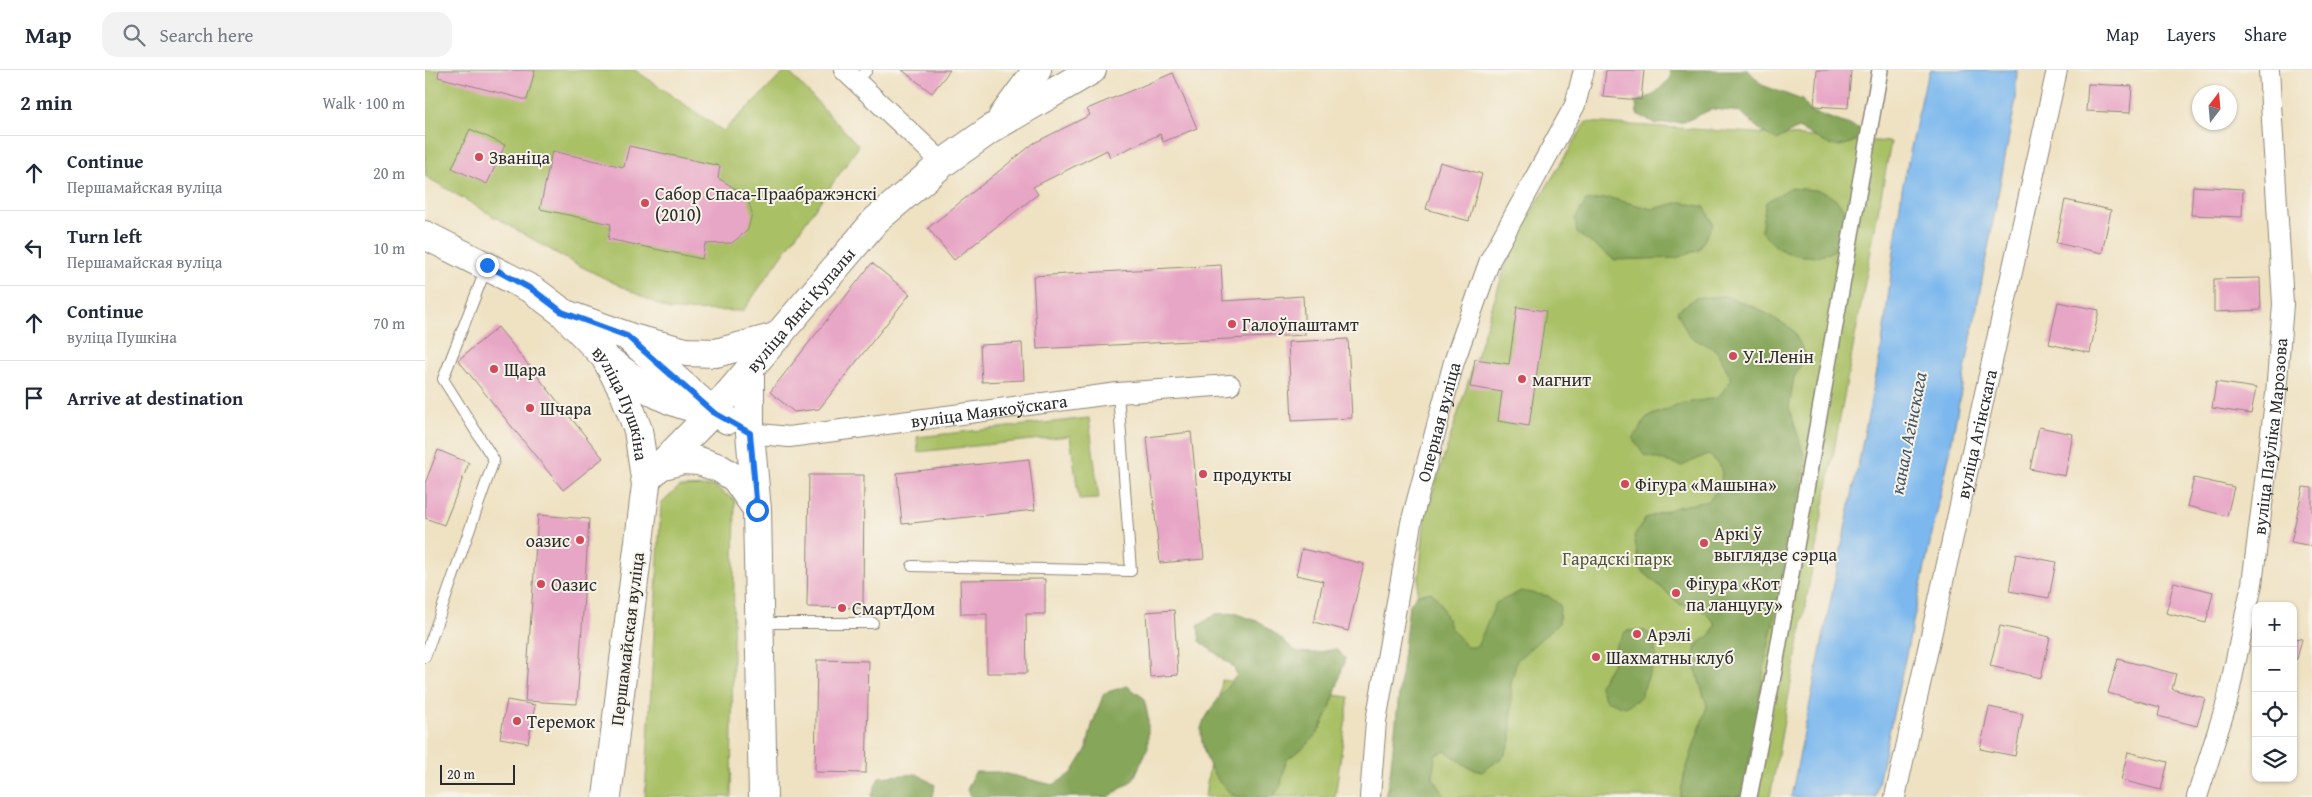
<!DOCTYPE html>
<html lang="en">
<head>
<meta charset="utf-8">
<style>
	body { margin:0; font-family:"Gentium Book Plus",serif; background:#f2f2f3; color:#1f2937 }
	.controls { position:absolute; right:15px; bottom:15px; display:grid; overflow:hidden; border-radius:10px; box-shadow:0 1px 4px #0004 }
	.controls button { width:45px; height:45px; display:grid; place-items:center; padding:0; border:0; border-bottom:1px solid #e0e1e3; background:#fff; color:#1f2937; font:25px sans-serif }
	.compass { position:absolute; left:1767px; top:15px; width:45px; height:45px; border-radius:50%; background:#fff; box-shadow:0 1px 4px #0004; rotate:16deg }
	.scale { position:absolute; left:15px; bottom:12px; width:75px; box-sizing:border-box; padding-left:5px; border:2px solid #2b2b2b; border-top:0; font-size:14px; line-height:18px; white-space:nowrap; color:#2b2b2b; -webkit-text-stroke:4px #f7f3e8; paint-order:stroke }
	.stop { position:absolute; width:15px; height:15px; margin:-11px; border:4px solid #1a73e8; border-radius:50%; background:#fff }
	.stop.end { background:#1a73e8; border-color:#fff; box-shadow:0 1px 5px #0008 }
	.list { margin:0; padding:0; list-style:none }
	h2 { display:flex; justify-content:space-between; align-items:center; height:65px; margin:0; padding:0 20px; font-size:21px }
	h2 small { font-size:16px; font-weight:400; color:#747a83 }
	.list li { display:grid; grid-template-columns:32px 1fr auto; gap:15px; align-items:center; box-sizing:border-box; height:75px; padding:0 20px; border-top:1px solid #e0e1e3 }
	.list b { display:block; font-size:19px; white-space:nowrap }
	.list p { margin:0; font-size:16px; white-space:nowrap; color:#747a83 }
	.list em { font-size:16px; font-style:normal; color:#747a83 }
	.icon { flex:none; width:28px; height:28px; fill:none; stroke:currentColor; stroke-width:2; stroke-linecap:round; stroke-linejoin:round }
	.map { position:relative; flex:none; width:1887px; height:727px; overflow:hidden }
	header { display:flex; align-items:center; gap:30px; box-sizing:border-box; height:70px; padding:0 25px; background:#fff; border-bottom:1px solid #e0e1e3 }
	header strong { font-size:24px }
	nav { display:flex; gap:28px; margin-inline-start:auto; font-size:18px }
	.search { width:350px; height:45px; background:#f2f2f3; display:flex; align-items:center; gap:12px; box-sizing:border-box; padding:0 18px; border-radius:15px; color:#747a83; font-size:19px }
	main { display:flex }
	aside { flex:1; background:#fff }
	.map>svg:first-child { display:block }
	.green { fill:#a9c065; stroke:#6a7648 }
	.forest { fill:#86a65a; stroke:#586842 }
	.water { fill:#7bb8ee; stroke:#53728c }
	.building { fill:#e8a6c6 }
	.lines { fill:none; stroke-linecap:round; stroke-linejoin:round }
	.service-casing { stroke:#8d8677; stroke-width:12 }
	.pedestrian-casing { stroke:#8d8677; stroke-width:18 }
	.minor-casing { stroke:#8d8677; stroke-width:22 }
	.primary-casing { stroke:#8d8677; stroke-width:30 }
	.service { stroke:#fff; stroke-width:10 }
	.pedestrian { stroke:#fff; stroke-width:15 }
	.minor { stroke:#fff; stroke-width:20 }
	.primary { stroke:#fff; stroke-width:28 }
	.route { stroke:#1a73e8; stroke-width:6 }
	.poi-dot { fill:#d1495b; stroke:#f7f3e8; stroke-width:2 }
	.labels { text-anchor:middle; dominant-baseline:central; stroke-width:4; stroke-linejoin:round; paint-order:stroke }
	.poi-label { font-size:18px; fill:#2b2b2b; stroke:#f7f3e8; text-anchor:start }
	.street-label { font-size:18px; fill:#2b2b2b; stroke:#f7f3e8 }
	.park-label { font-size:18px; fill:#51583c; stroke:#f7f3e8 }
	.water-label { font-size:19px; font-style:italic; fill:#435566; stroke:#f7f3e8 }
</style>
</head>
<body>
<header>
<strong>Map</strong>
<div class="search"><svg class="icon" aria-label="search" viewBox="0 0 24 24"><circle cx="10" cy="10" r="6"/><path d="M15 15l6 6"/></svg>Search here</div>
<nav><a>Map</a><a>Layers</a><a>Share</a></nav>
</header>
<main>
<aside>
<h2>2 min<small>Walk · 100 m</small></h2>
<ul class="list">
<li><svg class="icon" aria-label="ahead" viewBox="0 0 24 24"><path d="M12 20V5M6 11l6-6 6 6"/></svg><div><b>Continue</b><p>Першамайская вуліца</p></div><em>20 m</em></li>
<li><svg class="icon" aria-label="left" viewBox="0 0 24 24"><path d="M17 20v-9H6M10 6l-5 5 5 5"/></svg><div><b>Turn left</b><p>Першамайская вуліца</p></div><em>10 m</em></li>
<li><svg class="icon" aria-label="ahead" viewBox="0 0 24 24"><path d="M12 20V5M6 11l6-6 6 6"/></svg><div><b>Continue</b><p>вуліца Пушкіна</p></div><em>70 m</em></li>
<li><svg class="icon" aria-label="arrive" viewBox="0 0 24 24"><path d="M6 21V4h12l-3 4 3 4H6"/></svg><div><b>Arrive at destination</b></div></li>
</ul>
</aside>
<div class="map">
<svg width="1887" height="727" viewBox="0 0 1887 727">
	<rect width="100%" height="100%" fill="#f7f3e8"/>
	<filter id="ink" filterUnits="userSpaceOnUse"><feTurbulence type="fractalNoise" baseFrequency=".02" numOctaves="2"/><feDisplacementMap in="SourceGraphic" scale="10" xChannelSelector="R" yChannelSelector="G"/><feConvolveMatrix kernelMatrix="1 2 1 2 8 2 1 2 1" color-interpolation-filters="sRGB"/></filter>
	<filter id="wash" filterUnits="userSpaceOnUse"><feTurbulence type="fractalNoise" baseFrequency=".0096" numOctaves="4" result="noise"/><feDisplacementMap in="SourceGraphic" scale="20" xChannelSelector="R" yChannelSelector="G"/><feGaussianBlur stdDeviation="1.12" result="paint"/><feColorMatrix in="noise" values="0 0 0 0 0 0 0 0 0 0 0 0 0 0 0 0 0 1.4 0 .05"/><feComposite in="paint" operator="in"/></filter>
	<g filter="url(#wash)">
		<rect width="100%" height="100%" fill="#efe2c3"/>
		<g class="green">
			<polygon points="0,0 210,0 298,61 362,0 434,76 318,241 244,240 143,190 0,106"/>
			<polygon points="1161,52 1466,72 1345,727 972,727 1000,446 1088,172"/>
			<polygon points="664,348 674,429 654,430 645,366 493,382 492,367"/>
			<polygon points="288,416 310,430 306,727 220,727 236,434 254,417"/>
			<polygon points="797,610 924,627 910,727 780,727"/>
		</g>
		<g class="forest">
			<path d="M1245,0H1323L1337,15L1377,30L1385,41L1436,59L1438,66C1407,86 1403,72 1373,58L1351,70L1336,61L1316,42L1287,39L1259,52L1231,54L1212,44L1211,32L1228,25L1246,8Z"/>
			<path d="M1365,118C1376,119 1389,119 1399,122C1418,129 1430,155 1418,172C1406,190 1371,189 1355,179C1348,175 1341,166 1336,160L1341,132Z"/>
			<polygon points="1185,128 1227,139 1256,132 1280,137 1288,154 1274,180 1251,188 1190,190 1152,163 1150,149 1161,131"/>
			<polygon points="1300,226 1332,238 1367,259 1381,285 1369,307 1364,337 1381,392 1340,592 1319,727 1255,727 1259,706 1282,636 1268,591 1271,575 1286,565 1291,554 1272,535 1256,535 1215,499 1209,466 1221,448 1252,437 1283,431 1296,416 1297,398 1283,384 1257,396 1219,385 1208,369 1222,347 1259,333 1293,328 1307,309 1291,280 1264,266 1252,241 1271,228"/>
			<polygon points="1096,521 1123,526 1135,535 1134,553 1092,590 1086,614 1086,671 1079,686 1057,702 1043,697 1021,681 1010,685 1008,708 1021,727 960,727 965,704 984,535 992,525 1006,522 1015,532 1025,557 1042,577 1052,577 1071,533"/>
			<path d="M810,543L837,553L872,582L889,583L911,579L920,588C913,613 907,640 893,662C886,674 872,682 861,690L856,715L848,727C838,727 822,727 813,727C791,718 775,682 776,659C777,648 804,615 812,605L808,596L775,572L773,556L791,544Z"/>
			<polygon points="1218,560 1229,567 1231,587 1215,628 1200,637 1181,630 1174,615 1187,595 1191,575 1201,561"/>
			<polygon points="702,616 719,628 723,647 723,678 708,710 684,727 547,727 542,720 550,702 574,702 628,715 647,703 661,680 667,655 679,623"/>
			<polygon points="492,704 510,715 508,727 446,727 454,707"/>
		</g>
		<polygon class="water" points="1506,0 1592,0 1591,29 1523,391 1450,727 1366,727 1456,281 1477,119 1500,14"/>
		<g id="blocks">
			<g class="building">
				<polygon points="14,0 110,0 102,30 13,7"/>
				<polygon points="477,0 525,0 507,23"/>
				<polygon points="1181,0 1219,0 1216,30 1178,27"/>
				<polygon points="1392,0 1426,0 1423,38 1389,36"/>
				<polygon points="748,3 772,58 738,72 735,64 685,87 682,80 608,117 613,124 529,190 503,158 609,73 665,45 662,39"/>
				<polygon points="1663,14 1707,16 1705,43 1661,41"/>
				<polygon points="45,59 80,75 62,114 27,98"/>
				<polygon points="204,76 295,96 293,108 319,124 323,130 327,143 323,160 307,173 280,174 277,189 183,169 186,154 115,139 127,81 199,97"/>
				<polygon points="1015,92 1057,104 1044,151 1001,139"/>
				<polygon points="1768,116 1818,119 1817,147 1766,145"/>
				<polygon points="1640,130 1686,140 1677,183 1631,173"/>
				<polygon points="447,193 485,224 394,339 369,342 345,322"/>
				<polygon points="796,195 798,231 878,226 880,265 612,279 608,206"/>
				<polygon points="1835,208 1836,240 1789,242 1789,209"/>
				<polygon points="1633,232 1674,240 1665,283 1624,274"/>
				<polygon points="1092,237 1121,241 1104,356 1073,351 1077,322 1045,317 1050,289 1084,294"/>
				<polygon points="73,257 178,388 138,420 33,290"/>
				<polygon points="923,269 927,348 867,351 863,272"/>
				<polygon points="597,273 599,310 557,312 555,275"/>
				<polygon points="1791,312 1831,318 1826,344 1787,338"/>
				<polygon points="1614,357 1648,364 1640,406 1605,399"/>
				<polygon points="766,362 779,489 735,493 722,367"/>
				<polygon points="13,380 44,393 19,455 0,448 0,413"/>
				<polygon points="604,389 610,440 477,454 472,403"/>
				<polygon points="384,405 439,405 438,538 382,537"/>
				<polygon points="1769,408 1809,417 1802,446 1762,436"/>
				<polygon points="1878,417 1887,418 1887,476 1866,472"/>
				<polygon points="113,445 164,449 152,634 100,631"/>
				<polygon points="877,479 939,494 923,561 889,552 898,511 871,505"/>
				<polygon points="1591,484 1631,492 1624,528 1584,521"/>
				<polygon points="620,509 620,544 601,544 602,603 562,603 562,544 536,544 535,510"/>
				<polygon points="1749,512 1788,522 1781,553 1741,543"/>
				<polygon points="749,540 753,605 725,607 721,542"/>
				<polygon points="1575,556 1625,567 1616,608 1565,596"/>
				<polygon points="1868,568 1877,569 1872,589 1868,588"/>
				<polygon points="1693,589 1751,604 1747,619 1780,628 1772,656 1733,646 1735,637 1683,623"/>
				<polygon points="392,590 444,591 441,703 390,702"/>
				<polygon points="82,630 110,635 103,673 75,668"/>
				<polygon points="1564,637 1598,644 1590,686 1555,679"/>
				<polygon points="1703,682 1743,692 1736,720 1696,710"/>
			</g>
		</g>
	</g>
	<g filter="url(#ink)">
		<use href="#blocks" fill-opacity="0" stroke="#8d8677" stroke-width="1"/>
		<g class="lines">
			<g class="service-casing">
				<g id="service">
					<polyline points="432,12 442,0"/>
					<polyline points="487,496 706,501 693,323"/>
					<polyline points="336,553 448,553"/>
					<polyline points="0,587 69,390 18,309 62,196"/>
				</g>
			</g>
			<g class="pedestrian-casing">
				<polyline id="pedestrian" points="1324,727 1349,601 1455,0"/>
			</g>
			<g class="minor-casing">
				<g id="minor">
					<polyline points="419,0 518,93"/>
					<path id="s1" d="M325,363L364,367L693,323L805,315"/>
					<path id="s2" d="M945,727L951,651L986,453L1029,292L1065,190L1150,35L1159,0"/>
					<path id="s3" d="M1470,727L1632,0"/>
					<path id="s4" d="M1772,727L1802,632L1827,514L1851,324L1858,234L1844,0"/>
				</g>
			</g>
			<g class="primary-casing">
				<g id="primary">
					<polyline points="578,46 612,0"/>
					<path id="s5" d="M0,165L108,220L137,242L180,287L199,323L213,360L221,415L182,727"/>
					<polyline points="143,245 202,266 288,342 303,350"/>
					<polyline points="207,268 261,282 291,283 354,266"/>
					<path d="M187,293C222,319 239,333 283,341"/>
					<polyline points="325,300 325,363 332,440 338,727"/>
					<polyline points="235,396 258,390 274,391 294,398 310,408 332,439"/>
					<path id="s6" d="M221,410L288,342L451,150L518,93L569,57L667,0"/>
				</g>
			</g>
			<use href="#service" class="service"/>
			<use href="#pedestrian" class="pedestrian"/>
			<use href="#minor" class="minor"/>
			<use href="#primary" class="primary"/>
		</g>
	</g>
	<g class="lines" filter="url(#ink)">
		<polyline class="route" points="62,195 108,220 137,242 202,266 288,342 325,363 332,440"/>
	</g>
	<g class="poi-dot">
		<circle cx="54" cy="87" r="5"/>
		<circle cx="220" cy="133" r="5"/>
		<circle cx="807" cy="254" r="5"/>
		<circle cx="1308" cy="286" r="5"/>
		<circle cx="69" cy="299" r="5"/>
		<circle cx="1097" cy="309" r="5"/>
		<circle cx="105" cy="338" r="5"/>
		<circle cx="778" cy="404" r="5"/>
		<circle cx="1200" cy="414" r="5"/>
		<circle cx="155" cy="470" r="5"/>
		<circle cx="1279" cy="473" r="5"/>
		<circle cx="116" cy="514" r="5"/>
		<circle cx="1251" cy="523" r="5"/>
		<circle cx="417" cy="538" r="5"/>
		<circle cx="1212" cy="564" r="5"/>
		<circle cx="1171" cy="587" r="5"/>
		<circle cx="92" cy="651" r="5"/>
	</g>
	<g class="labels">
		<g class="poi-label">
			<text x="64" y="87">Званіца</text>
			<text x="230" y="123">Сабор Спаса-Праабражэнскі<tspan x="230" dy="21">(2010)</tspan></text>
			<text x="817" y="254">Галоўпаштамт</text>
			<text x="1318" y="286">У.І.Ленін</text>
			<text x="79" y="299">Щара</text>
			<text x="1107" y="309">магнит</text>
			<text x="115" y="338">Шчара</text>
			<text x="788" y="404">продукты</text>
			<text x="1210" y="414">Фігура «Машына»</text>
			<text x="1289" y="463">Аркі ў<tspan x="1289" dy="21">выглядзе сэрца</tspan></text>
			<text x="145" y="470" text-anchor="end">оазис</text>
			<text x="1261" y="513">Фігура «Кот<tspan x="1261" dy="21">па ланцугу»</tspan></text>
			<text x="126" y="514">Оазис</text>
			<text x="427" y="538">СмартДом</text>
			<text x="1222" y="564">Арэлі</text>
			<text x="1181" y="587">Шахматны клуб</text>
			<text x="102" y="651">Теремок</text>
		</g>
		<g class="street-label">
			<text stroke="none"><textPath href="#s6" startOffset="230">вуліца Янкі Купалы</textPath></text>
			<text stroke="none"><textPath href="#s5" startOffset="269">вуліца Пушкіна</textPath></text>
			<text stroke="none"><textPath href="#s1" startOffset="241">вуліца Маякоўскага</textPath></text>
			<text stroke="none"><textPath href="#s2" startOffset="382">Оперная вуліца</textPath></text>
			<text stroke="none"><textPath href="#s3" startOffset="372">вуліца Агінскага</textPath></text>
			<text stroke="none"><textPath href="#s4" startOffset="369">вуліца Паўліка Марозова</textPath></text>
			<text transform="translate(202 569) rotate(-83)">Першамайская вуліца</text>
		</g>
		<g class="park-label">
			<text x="1192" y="488">Гарадскі парк</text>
		</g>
		<g class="water-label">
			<text transform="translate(1483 363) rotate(-79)">канал Агінскага</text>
		</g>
	</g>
</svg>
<div class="controls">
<button>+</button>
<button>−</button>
<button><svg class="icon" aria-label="locate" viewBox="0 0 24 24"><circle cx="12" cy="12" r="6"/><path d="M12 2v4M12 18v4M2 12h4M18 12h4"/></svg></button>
<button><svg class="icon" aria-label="layers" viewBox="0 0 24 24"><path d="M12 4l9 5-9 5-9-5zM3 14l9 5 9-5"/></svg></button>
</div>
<svg class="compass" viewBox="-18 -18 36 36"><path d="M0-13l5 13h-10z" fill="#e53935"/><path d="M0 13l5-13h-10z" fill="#747a83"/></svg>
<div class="scale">20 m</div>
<div class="stop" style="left:332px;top:440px"></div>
<div class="stop end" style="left:62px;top:195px"></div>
</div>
</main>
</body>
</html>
